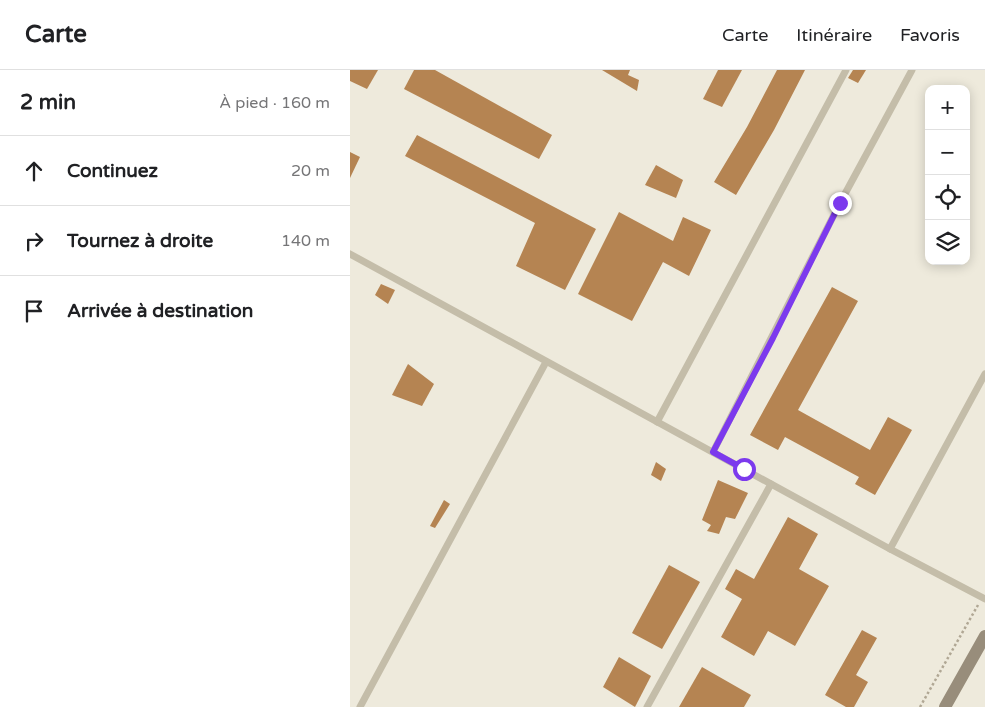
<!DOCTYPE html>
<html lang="fr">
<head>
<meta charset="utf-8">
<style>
	body { margin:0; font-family:"Varela Round",sans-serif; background:#f6f6f6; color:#202124 }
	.controls { position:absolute; right:15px; top:15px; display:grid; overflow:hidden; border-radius:10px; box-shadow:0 2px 12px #0003 }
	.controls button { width:45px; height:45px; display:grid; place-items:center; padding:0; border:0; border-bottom:1px solid #e0e0e0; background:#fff; color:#202124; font:25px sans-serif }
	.stop { position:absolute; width:15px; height:15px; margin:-11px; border:4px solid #7c3aed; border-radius:50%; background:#fff }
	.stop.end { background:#7c3aed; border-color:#fff; box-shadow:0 1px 5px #0008 }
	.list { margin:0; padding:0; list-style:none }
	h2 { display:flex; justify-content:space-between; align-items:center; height:65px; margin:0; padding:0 20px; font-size:21px }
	h2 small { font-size:16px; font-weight:400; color:#757577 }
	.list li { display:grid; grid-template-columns:32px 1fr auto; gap:15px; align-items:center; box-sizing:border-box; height:70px; padding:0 20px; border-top:1px solid #e0e0e0 }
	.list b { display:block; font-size:19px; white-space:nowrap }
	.list em { font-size:16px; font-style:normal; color:#757577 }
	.icon { flex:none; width:28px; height:28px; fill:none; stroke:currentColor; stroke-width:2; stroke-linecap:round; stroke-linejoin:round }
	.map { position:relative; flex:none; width:635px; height:637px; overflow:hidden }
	header { display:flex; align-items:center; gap:30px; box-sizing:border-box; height:70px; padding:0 25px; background:#fff; border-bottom:1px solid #e0e0e0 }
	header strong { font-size:24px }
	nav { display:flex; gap:28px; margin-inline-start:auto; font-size:18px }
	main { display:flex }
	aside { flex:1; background:#fff }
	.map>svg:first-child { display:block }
	.building { fill:#b58452 }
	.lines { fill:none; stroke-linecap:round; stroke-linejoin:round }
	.path { stroke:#b0a794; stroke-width:2.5; stroke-dasharray:2.5 2.5; stroke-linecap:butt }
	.lane { stroke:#c4bda9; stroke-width:7 }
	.secondary { stroke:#988d7b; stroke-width:12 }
	.route { stroke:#7c3aed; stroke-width:6 }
</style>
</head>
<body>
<header>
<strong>Carte</strong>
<nav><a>Carte</a><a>Itinéraire</a><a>Favoris</a></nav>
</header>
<main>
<aside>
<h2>2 min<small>À pied · 160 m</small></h2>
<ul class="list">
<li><svg class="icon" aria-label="ahead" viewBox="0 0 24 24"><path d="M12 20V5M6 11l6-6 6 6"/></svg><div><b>Continuez</b></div><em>20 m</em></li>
<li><svg class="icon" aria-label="right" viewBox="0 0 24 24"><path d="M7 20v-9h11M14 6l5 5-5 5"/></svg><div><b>Tournez à droite</b></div><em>140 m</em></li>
<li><svg class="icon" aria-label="arrive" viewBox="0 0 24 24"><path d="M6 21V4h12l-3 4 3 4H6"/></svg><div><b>Arrivée à destination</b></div></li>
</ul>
</aside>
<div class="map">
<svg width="635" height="637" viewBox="0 0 635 637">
	<rect width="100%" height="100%" fill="#eeeadc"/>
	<g class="building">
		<polygon points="0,0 28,0 17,19 0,11"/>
		<polygon points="64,0 85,0 202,65 189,89 54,19"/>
		<polygon points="252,0 280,0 278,5 289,10 287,21"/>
		<polygon points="368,0 392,0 372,37 353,29"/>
		<polygon points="427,0 455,0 424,60 386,125 364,112 397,57"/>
		<polygon points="503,0 516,0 508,13 498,8"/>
		<polygon points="67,65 246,159 215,220 166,196 185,153 55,86"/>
		<polygon points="0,82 10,87 0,108"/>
		<polygon points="306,95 333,110 326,128 295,115"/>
		<polygon points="269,142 323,171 333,147 361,160 339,206 313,192 282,251 228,224"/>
		<polygon points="31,214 45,220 38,234 25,225"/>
		<polygon points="482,217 508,231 448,340 520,380 538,347 562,360 525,425 505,414 509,407 435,367 428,380 400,365"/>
		<polygon points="58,294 84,314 72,336 42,325"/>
		<polygon points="306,392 316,399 311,411 301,405"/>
		<polygon points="368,410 398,423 385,449 376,447 369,464 357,461 361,455 352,450"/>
		<polygon points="94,430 100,434 85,458 80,456"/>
		<polygon points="438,447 468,464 449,499 479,516 445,576 418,561 404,586 371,567 392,529 375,519 386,499 404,509"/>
		<polygon points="319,495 350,512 312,579 282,563"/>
		<polygon points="512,560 527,568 506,605 518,612 504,637 496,637 475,625"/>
		<polygon points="269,587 301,606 285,637 253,617"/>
		<polygon points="352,597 401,625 394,637 329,637"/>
	</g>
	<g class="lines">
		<polyline class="path" points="570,637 628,535"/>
		<g class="lane">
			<polyline points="0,184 540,479 635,529"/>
			<polyline points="307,352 496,0"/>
			<polyline points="363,382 490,133 562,0"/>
			<polyline points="540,479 635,304"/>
			<polyline points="10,637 196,292"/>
			<polyline points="297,637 421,414"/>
		</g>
		<polyline class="secondary" points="595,637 635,566"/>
	</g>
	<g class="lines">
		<polyline class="route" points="394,399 363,382 423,268 490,133"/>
	</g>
</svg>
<div class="controls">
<button>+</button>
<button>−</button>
<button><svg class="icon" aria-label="locate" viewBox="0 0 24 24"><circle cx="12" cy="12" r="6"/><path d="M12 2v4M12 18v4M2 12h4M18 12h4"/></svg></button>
<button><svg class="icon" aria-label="layers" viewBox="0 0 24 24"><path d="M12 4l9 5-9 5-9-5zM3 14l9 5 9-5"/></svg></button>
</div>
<div class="stop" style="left:394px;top:399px"></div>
<div class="stop end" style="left:490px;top:133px"></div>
</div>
</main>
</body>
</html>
